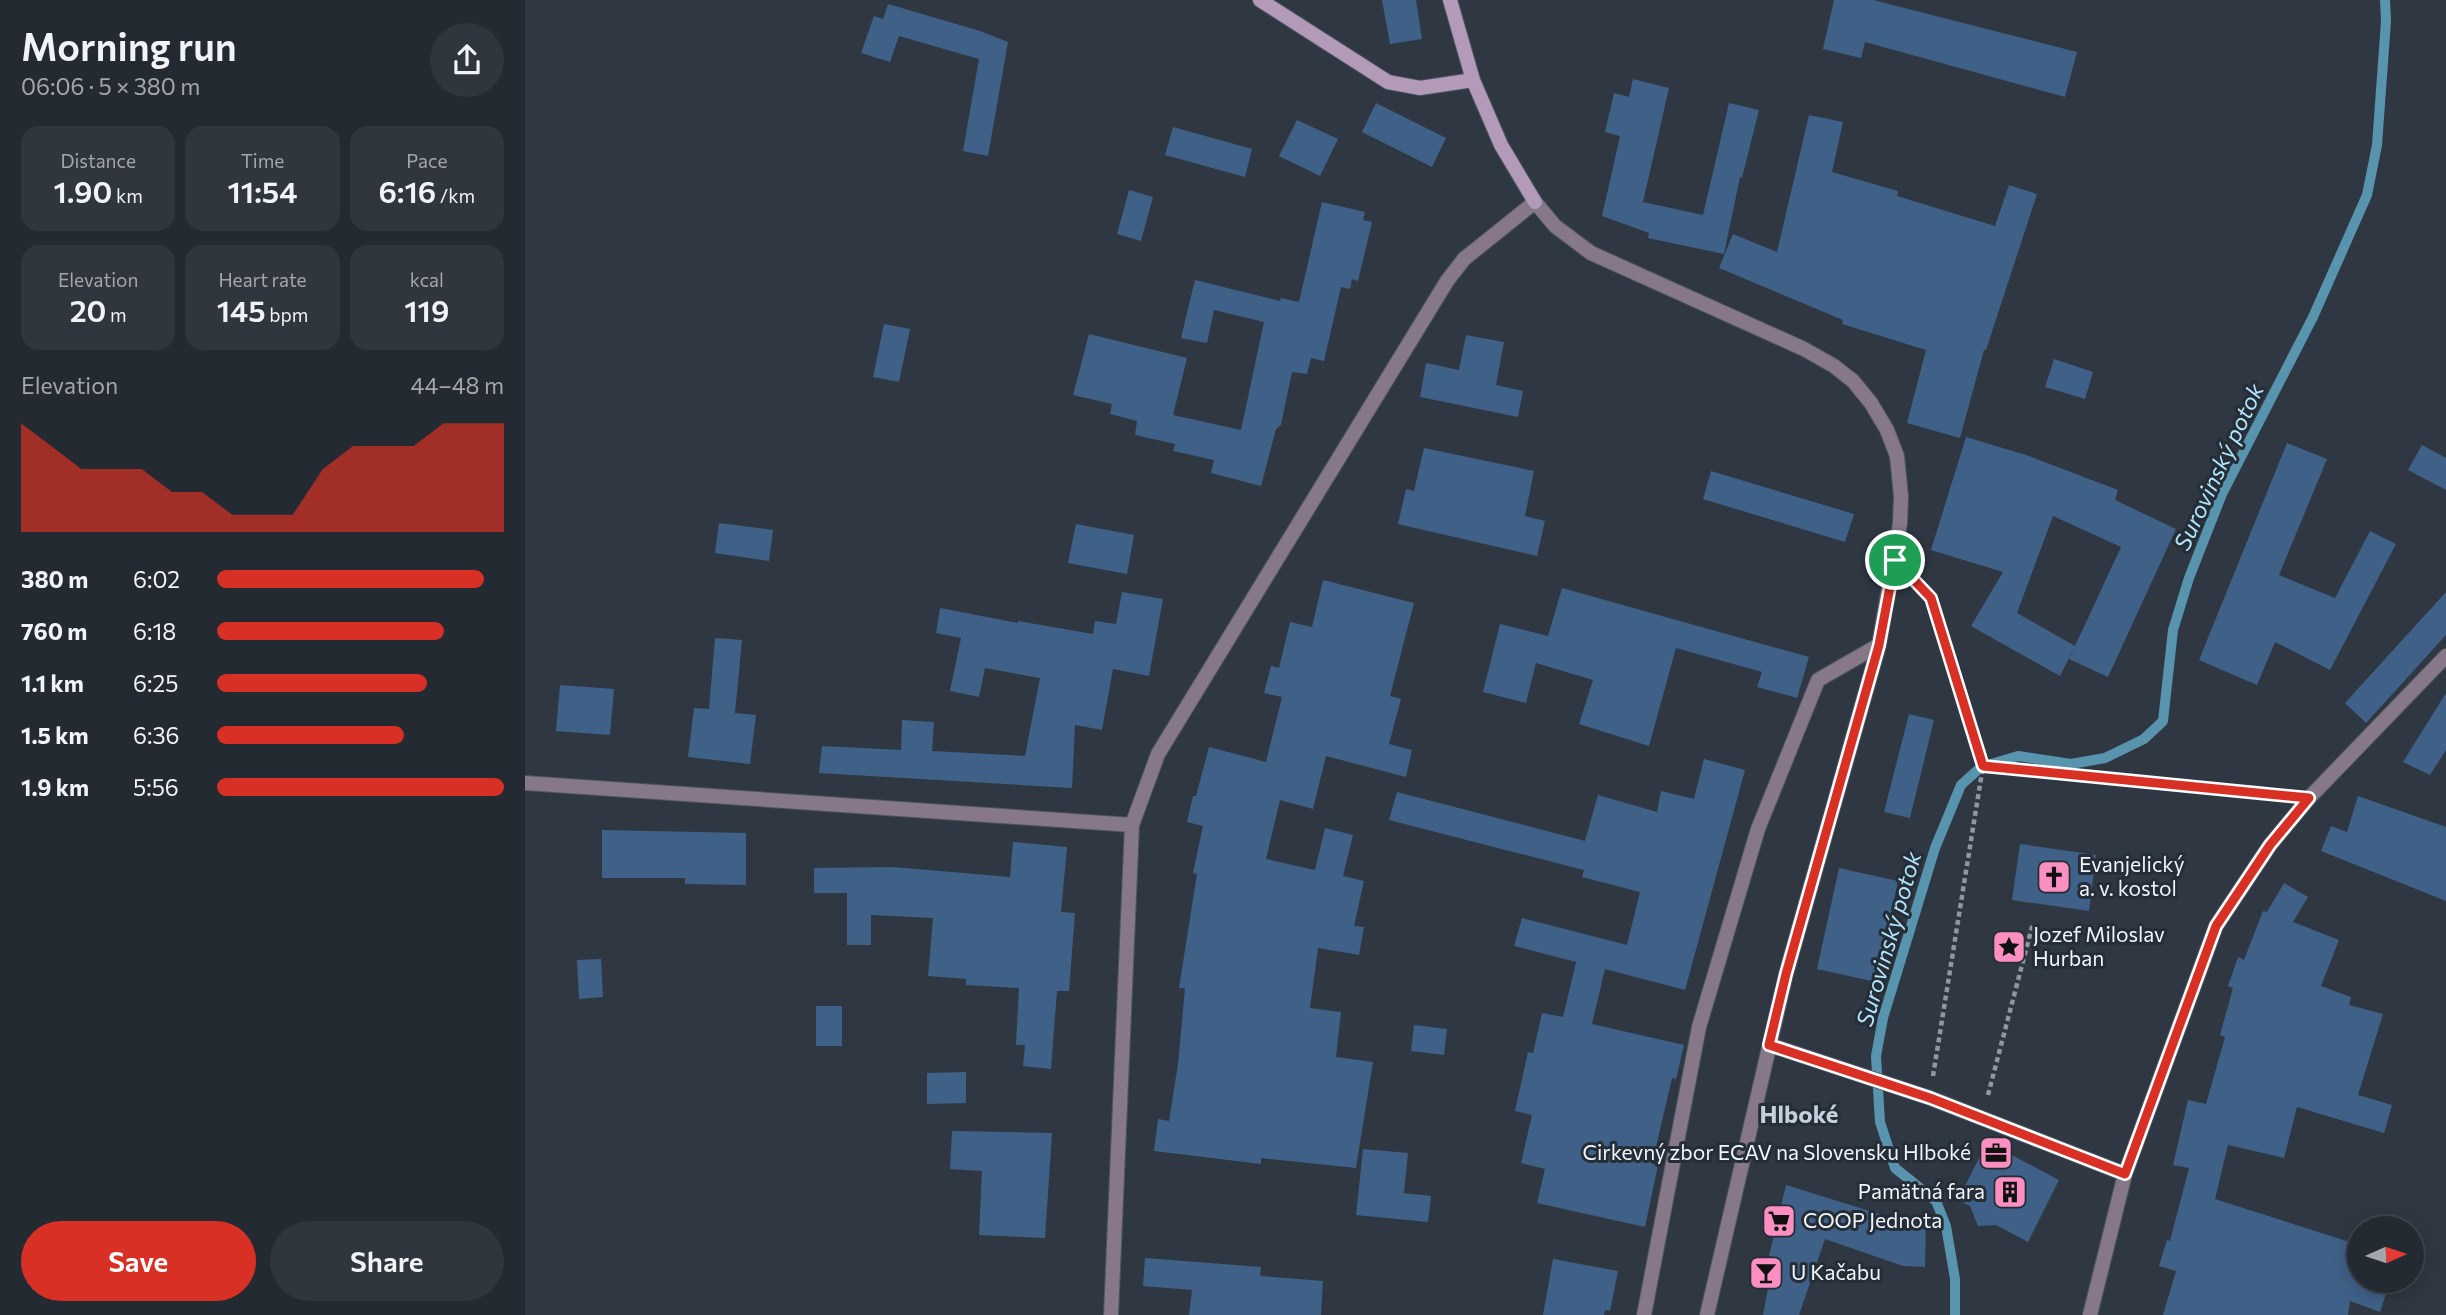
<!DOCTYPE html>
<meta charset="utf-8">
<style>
:root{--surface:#232a32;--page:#2f363e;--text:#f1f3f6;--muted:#a3a7ac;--line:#40464d;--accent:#d93025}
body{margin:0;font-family:Commissioner,sans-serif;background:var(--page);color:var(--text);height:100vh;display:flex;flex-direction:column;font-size:26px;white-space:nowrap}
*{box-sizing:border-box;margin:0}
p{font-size:23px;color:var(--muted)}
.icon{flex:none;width:38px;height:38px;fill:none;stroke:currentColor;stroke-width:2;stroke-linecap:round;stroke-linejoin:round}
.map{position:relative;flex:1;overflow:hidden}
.side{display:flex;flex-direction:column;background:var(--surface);width:525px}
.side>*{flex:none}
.needle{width:46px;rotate:87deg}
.buttons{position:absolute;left:1822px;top:1216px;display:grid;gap:14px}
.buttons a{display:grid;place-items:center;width:77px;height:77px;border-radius:50%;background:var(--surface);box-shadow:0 4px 18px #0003,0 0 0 2px var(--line);font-size:35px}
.pin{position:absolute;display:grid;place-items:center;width:60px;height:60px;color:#fff;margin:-30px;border:4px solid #fff;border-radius:50%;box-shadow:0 2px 7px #0007}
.round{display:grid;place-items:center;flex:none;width:74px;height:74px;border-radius:37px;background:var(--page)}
.headline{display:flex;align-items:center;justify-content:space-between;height:119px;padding:0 21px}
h1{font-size:38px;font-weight:600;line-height:52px}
.stats{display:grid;grid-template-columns:repeat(3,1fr);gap:10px;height:119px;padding:7px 21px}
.stats div{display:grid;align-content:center;border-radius:18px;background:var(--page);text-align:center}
.stats b{font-size:30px;font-weight:600}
.stats small{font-size:19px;font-weight:400}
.stats p{font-size:19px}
.chart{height:196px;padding:14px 21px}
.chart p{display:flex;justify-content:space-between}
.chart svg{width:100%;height:126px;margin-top:7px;fill:var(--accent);opacity:.7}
.primary-button{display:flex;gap:14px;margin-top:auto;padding:14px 21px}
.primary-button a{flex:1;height:80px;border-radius:42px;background:var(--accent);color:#fff;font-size:28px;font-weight:600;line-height:80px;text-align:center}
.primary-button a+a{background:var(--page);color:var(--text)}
ul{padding:0 21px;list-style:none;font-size:23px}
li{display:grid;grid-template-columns:112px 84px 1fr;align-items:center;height:52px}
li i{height:18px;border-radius:9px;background:var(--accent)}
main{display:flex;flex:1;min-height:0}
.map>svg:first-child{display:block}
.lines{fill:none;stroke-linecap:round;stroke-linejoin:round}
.stream{stroke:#5894ae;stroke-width:10}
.building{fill:#3f6187}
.lane-casing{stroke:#4e5660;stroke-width:14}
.street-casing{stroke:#4e5660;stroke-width:16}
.secondary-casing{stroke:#4e5660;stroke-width:16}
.path{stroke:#9097a0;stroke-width:4.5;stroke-dasharray:5 3.5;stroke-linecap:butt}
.lane{stroke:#867789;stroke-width:12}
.street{stroke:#867789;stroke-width:14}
.secondary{stroke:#b29ab8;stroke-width:14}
.route-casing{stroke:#fff;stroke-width:14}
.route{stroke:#d93025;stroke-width:9}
.labels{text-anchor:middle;stroke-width:6;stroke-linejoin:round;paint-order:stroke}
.poi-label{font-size:21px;fill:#f0f5fc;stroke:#252d37;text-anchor:start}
.water-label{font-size:23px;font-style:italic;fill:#b1e5fc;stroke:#252d37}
.quarter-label{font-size:24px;font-weight:bold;fill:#c5d0dd;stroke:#252d37}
</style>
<main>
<section class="side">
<div class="headline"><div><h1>Morning run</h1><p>06:06 · 5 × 380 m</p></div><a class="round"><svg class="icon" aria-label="share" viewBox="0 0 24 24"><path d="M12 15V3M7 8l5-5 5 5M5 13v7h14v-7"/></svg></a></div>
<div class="stats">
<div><p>Distance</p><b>1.90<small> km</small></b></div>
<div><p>Time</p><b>11:54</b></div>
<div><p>Pace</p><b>6:16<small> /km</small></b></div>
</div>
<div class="stats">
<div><p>Elevation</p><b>20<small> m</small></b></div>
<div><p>Heart rate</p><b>145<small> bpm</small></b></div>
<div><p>kcal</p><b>119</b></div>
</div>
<div class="chart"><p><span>Elevation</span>44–48 m</p>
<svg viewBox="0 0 160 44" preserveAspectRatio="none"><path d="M0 44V6L10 14L20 22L30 22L40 22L50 30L60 30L70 38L80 38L90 38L100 22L110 14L120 14L130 14L140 6L150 6L160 6V44z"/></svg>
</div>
<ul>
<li><b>380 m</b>6:02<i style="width:93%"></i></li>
<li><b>760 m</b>6:18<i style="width:79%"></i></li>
<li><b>1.1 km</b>6:25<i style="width:73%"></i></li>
<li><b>1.5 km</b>6:36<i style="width:65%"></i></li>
<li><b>1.9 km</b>5:56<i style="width:100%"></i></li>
</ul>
<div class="primary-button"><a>Save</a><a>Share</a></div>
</section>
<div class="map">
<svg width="1921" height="1315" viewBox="0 0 1921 1315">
<rect width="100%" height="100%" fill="#2f3842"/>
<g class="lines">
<path class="stream" d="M 1430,1315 L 1430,1279 L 1421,1226 L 1411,1201 L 1370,1168 L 1355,1122 L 1351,1056 L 1358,1018 L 1410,848 L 1436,785 L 1456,767 L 1493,756 L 1546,764 L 1580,758 L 1619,739 L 1638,721 L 1648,630 L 1664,578 L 1697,494 L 1788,317 L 1842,195 L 1852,145 L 1861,21 L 1860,0"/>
</g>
<path class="building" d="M 857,0 L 891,0 L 897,39 L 865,44 Z
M 1309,0 L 1348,0 L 1552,52 L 1540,97 L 1340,42 L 1336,58 L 1298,49 Z
M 363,4 L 455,31 L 483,42 L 463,156 L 438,151 L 454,59 L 374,36 L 365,62 L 336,53 L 349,16 L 358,19 Z
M 1108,79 L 1144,88 L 1118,202 L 1178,215 L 1204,103 L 1234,110 L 1217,178 L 1215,177 L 1199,254 L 1123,238 L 1124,233 L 1077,216 L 1095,136 L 1080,132 L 1089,93 L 1104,97 Z
M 851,103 L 921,138 L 907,167 L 837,132 Z
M 1284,115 L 1318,122 L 1307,172 L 1373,191 L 1372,196 L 1470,226 L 1484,185 L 1512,194 L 1461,350 L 1459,350 L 1435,438 L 1382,423 L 1401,350 L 1317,324 L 1318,320 L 1194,268 L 1208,234 L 1252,252 Z
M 772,120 L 813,139 L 795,176 L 754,156 Z
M 648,127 L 727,149 L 720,177 L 640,155 Z
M 604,190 L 628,197 L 616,241 L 592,234 Z
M 797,202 L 840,212 L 838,220 L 847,222 L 833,281 L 827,279 L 825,289 L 816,287 L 799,361 L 786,358 L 782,374 L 767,372 L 756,425 L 751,429 L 736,486 L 686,473 L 689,460 L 648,451 L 650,444 L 610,435 L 612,421 L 585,414 L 587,404 L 548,395 L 564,334 L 662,358 L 648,415 L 716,430 L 739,322 L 689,310 L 682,343 L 656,338 L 670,280 L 755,301 L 756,298 L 774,302 Z
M 359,324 L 385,329 L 374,382 L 348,377 Z
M 941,335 L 979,342 L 971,385 L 998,391 L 993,417 L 895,397 L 901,363 L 934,370 Z
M 1529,359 L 1568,372 L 1560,399 L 1520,387 Z
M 1441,437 L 1501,455 L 1593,490 L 1590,500 L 1651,529 L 1583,677 L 1544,659 L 1596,547 L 1528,516 L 1492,613 L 1550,646 L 1535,676 L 1446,626 L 1478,572 L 1406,550 Z
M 1762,443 L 1802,459 L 1754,575 L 1810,598 L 1845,531 L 1871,544 L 1805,670 L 1750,642 L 1732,685 L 1674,660 Z
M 1897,445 L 1921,458 L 1921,490 L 1883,470 Z
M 899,448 L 1009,471 L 1000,516 L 1020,521 L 1012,556 L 873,524 L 881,489 L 889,491 Z
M 1186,471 L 1329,514 L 1320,542 L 1178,499 Z
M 194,523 L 248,530 L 244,561 L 190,553 Z
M 551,524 L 609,535 L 602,574 L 543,563 Z
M 798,580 L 889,603 L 865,696 L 876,699 L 864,744 L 887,750 L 881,777 L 801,756 L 788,809 L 755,800 L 741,859 L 790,870 L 800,828 L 828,835 L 818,876 L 839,881 L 829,926 L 839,927 L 834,955 L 793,948 L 785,1008 L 816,1012 L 811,1057 L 848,1062 L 831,1168 L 736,1158 L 736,1164 L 629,1151 L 633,1119 L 644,1121 L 653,1064 L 660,988 L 654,988 L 672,874 L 668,873 L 678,826 L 662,822 L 668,796 L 671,796 L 684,747 L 741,762 L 757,697 L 739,693 L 746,666 L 754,668 L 765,622 L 787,627 Z
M 1037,588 L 1284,657 L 1272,698 L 1232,687 L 1237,672 L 1151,648 L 1124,746 L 1054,724 L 1068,680 L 1011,663 L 1001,703 L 958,692 L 975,624 L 1023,636 Z
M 597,592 L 638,599 L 624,676 L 588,669 L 577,730 L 550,725 L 547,788 L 294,773 L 297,746 L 376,750 L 377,720 L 409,722 L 407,751 L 500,756 L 515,678 L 460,668 L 454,697 L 425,691 L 436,638 L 411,633 L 415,608 L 493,623 L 493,621 L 568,634 L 570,621 L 591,624 Z
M 1921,592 L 1921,635 L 1841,723 L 1820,703 Z
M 190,638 L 217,640 L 210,713 L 231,715 L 225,764 L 163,757 L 169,708 L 184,709 Z
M 35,685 L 89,689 L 85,735 L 31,731 Z
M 1921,693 L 1921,750 L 1905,775 L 1878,762 Z
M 1384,714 L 1409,720 L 1385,818 L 1359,812 Z
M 1179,759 L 1220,770 L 1160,990 L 1080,969 L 1067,1024 L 1159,1045 L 1151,1079 L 1147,1078 L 1127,1164 L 1133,1165 L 1120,1227 L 1012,1203 L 1020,1169 L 996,1163 L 1007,1115 L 990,1111 L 1003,1052 L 1008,1053 L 1017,1013 L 1038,1017 L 1051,962 L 989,946 L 997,918 L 1102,945 L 1115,892 L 1057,877 L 1059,870 L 864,820 L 872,792 L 1060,841 L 1073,795 L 1132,812 L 1136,791 L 1169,799 Z
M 1833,796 L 1921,827 L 1921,901 L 1796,851 L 1806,826 L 1822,832 Z
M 77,830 L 221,833 L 221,885 L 160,884 L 160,878 L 77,878 Z
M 488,842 L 542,847 L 536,912 L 550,913 L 544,991 L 532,991 L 526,1069 L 498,1066 L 500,1045 L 491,1045 L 494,988 L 441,985 L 441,979 L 403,976 L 408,918 L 346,915 L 346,945 L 322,945 L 322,893 L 289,893 L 289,868 L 368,867 L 485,877 Z
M 1495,844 L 1571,855 L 1564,911 L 1487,900 Z
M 1314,868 L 1373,881 L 1351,982 L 1292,969 Z
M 1759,883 L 1783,897 L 1768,922 L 1814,940 L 1796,986 L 1826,997 L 1824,1005 L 1858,1014 L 1833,1095 L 1867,1105 L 1859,1133 L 1772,1107 L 1759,1158 L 1703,1145 L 1690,1199 L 1834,1245 L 1834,1281 L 1865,1281 L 1855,1312 L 1825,1301 L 1823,1315 L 1638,1315 L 1651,1271 L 1634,1266 L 1642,1240 L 1645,1241 L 1664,1168 L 1648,1165 L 1663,1100 L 1681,1104 L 1700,1037 L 1695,1035 L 1708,988 L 1703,986 L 1713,957 L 1719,960 L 1738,911 L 1742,912 Z
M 76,959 L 78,997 L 54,999 L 52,960 Z
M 291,1006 L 317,1006 L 317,1046 L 291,1046 Z
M 889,1025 L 922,1029 L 919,1055 L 886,1051 Z
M 441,1072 L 441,1103 L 402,1104 L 402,1073 Z
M 427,1131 L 527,1133 L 520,1238 L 454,1235 L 457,1171 L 425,1169 Z
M 1462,1142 L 1534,1180 L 1503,1242 L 1471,1225 L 1453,1226 L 1445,1206 L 1433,1200 Z
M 838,1149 L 883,1153 L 879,1193 L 906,1196 L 903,1222 L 831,1215 Z
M 1261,1185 L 1364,1217 L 1401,1219 L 1400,1267 L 1378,1266 L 1300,1239 L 1274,1315 L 1238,1315 L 1249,1257 L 1244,1256 Z
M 620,1258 L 736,1267 L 735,1276 L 798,1281 L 796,1315 L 664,1315 L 667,1290 L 618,1286 Z
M 1028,1259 L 1093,1271 L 1085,1311 L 1080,1310 L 1079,1315 L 1018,1315 Z"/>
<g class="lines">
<defs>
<path id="lane" d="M 1370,560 L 1406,598"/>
<path id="street" d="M 0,783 L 607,825
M 1245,1045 L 1405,1098 L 1600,1174
M 586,1315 L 607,825 L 633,754 L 922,281 L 939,259 L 1010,202 L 1030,226 L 1066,253 L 1279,349 L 1309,366 L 1328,381 L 1346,403 L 1362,430 L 1372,456 L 1376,496 L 1375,523 L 1354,645 L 1261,974 L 1182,1315
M 1119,1315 L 1174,1027 L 1233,829 L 1293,680 L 1354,645
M 1565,1315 L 1600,1174 L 1691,926 L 1745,845 L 1784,798 L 1921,656"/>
<path id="secondary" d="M 735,0 L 863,82 L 895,88 L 948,80
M 925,0 L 948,80 L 976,145 L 1010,202"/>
</defs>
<use href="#lane" class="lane-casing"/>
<use href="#street" class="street-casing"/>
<use href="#secondary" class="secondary-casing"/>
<path class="path" d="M 1458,766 L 1756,795
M 1408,1076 L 1458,766 L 1412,619
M 1463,1095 L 1508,923"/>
<use href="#lane" class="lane"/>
<use href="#street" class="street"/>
<use href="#secondary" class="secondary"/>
</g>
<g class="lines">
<defs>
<path id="route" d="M 1370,560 L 1406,598 L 1458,766 L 1784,798 L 1745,845 L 1691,926 L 1600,1174 L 1405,1098 L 1244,1045 L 1261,974 L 1354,645 Z"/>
</defs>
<use href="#route" class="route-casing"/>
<use href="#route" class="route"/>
</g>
<defs>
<symbol id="church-square" viewBox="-11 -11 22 22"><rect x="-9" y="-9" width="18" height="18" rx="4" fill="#fc8fc1" stroke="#252d37"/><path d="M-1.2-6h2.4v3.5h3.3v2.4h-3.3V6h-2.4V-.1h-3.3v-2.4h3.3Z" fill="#111"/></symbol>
<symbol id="sight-square" viewBox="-11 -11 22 22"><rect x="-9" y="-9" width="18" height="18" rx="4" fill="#fc8fc1" stroke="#252d37"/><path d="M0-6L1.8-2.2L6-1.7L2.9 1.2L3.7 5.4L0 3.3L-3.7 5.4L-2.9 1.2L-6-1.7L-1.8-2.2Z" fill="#111"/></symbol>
<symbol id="office-square" viewBox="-11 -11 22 22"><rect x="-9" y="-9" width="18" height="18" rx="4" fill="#fc8fc1" stroke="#252d37"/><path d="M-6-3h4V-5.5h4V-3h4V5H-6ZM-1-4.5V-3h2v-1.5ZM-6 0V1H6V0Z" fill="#111"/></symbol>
<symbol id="building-square" viewBox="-11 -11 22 22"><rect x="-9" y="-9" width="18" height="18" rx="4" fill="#fc8fc1" stroke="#252d37"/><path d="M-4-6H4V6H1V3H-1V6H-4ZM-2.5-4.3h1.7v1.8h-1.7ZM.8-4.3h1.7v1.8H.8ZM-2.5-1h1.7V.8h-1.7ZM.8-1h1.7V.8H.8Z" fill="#111"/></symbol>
<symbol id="supermarket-square" viewBox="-11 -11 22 22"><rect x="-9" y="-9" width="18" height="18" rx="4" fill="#fc8fc1" stroke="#252d37"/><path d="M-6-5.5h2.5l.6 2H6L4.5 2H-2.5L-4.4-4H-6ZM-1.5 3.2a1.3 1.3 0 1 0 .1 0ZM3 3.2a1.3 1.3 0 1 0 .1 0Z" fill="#111"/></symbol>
<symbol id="bar-square" viewBox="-11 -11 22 22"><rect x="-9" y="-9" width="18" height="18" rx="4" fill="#fc8fc1" stroke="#252d37"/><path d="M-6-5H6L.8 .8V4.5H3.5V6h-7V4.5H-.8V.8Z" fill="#111"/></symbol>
</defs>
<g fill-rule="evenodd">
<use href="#church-square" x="1510" y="858" width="38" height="38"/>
<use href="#sight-square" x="1465" y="928" width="38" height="38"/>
<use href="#office-square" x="1452" y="1134" width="38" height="38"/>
<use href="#building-square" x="1466" y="1173" width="38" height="38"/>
<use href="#supermarket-square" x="1235" y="1202" width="38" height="38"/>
<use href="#bar-square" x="1222" y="1254" width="38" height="38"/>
</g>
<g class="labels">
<g class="poi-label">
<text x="1554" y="872">Evanjelický<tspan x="1554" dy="24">a. v. kostol</tspan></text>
<text x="1508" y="942">Jozef Miloslav<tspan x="1508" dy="24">Hurban</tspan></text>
<text x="1446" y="1160" text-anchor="end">Cirkevný zbor ECAV na Slovensku Hlboké</text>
<text x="1460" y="1199" text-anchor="end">Pamätná fara</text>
<text x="1278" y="1228">COOP Jednota</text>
<text x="1266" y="1280">U Kačabu</text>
</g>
<g class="water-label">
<text transform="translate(1694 467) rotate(-65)" y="8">Surovinský potok</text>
<text transform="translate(1364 939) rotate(-74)" y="8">Surovinský potok</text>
</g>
<g class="quarter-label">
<text x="1274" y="1123">Hlboké</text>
</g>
</g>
</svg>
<div class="buttons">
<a><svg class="needle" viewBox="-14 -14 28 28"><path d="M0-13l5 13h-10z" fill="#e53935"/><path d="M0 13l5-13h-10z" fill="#a3a7ac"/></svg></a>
</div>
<div class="pin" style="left:1370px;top:560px;background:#1e9e55"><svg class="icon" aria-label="arrive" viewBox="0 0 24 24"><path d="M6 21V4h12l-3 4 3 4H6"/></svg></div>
</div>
</main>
